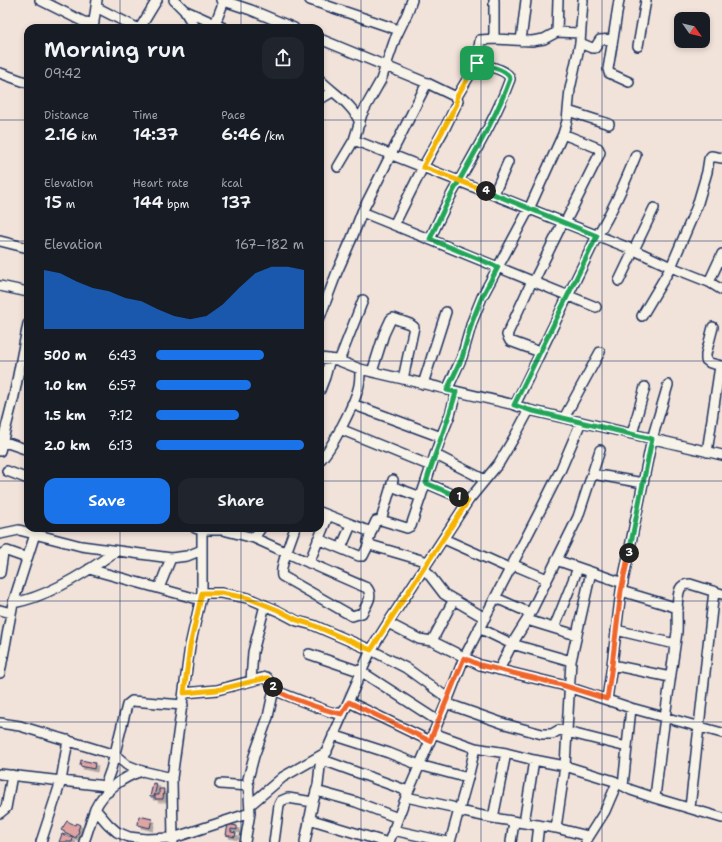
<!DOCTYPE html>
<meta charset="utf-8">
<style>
:root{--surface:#171b24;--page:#20242c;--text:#f1f3f6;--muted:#9ea1a6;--accent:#1a73e8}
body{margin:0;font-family:"Shantell Sans",sans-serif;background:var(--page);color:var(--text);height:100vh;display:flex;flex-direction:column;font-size:15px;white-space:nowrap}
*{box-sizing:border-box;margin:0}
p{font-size:13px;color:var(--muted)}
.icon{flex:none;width:22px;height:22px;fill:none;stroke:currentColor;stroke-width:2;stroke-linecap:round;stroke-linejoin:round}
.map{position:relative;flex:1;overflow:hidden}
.side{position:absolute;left:24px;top:24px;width:300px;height:508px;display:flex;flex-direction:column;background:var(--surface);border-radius:12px;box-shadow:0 2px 6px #0003}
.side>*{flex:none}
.needle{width:26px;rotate:124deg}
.buttons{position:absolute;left:674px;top:12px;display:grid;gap:8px}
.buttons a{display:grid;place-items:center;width:36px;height:36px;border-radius:8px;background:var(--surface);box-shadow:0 2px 6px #0003;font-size:20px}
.pin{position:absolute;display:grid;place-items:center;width:34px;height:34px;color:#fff;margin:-17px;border-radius:8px;box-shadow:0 2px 6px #0006}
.km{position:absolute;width:20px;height:20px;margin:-10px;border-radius:50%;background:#222;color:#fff;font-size:11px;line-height:20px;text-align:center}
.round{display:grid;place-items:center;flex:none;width:42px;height:42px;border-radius:12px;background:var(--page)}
.summary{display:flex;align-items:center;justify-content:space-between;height:68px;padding:0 20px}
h1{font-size:22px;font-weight:600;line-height:30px}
.figures{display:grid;grid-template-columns:repeat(3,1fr);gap:6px;height:68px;padding:4px 20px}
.figures div{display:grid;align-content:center}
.figures b{font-size:17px;font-weight:600}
.figures small{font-size:11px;font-weight:400}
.figures p{font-size:11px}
.chart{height:112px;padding:8px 20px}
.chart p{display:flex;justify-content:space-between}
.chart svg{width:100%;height:72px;margin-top:4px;fill:var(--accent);opacity:.7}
.primary-button{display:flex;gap:8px;margin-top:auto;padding:8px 20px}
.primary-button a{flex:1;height:46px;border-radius:12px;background:var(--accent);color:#fff;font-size:16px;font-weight:600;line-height:46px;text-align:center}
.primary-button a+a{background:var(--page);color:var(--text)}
ul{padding:0 20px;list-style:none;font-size:13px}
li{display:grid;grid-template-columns:64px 48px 1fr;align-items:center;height:30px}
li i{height:10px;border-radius:5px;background:var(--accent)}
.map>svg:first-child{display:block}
.building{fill:#dfa4a2;stroke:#1b2f5e;filter:url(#shadow)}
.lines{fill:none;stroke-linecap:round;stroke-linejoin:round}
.street-casing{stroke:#1b2f5e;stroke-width:12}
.street{stroke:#f7f3e8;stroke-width:9}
.split-1-casing{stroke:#fff;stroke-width:8}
.split-2-casing{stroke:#fff;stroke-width:8}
.split-3-casing{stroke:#fff;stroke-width:8}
.split-4-casing{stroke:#fff;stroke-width:8}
.split-5-casing{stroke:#fff;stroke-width:8}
.split-1{stroke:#22a559;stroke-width:5}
.split-2{stroke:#f5b400;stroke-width:5}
.split-3{stroke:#f0652b;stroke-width:5}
.split-4{stroke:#22a559;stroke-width:5}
.split-5{stroke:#f5b400;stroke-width:5}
.grid{fill:none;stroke:#1b2f5e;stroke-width:1;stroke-opacity:0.55}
</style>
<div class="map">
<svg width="722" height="842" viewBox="0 0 722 842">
<defs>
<filter id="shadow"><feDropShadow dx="3" dy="3" stdDeviation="0" flood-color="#0004"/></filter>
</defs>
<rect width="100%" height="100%" fill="#f2e3da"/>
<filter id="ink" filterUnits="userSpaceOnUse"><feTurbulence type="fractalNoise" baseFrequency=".025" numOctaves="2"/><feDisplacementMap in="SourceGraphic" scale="8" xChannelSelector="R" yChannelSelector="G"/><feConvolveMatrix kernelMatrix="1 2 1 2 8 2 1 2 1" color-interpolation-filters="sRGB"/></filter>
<g filter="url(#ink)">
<path class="building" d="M 81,760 L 95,763 L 94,769 L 80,766 Z
M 153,783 L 157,784 L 154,797 L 150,797 Z
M 159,789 L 164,789 L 163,799 L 155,799 L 155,795 L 159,795 Z
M 139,816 L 152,819 L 150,828 L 138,825 Z
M 67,821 L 75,825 L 76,823 L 80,825 L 78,830 L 79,831 L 76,838 L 61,830 Z
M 228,824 L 237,826 L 237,830 L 231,829 L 231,832 L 236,833 L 235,837 L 226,835 Z
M 62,834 L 73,838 L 72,842 L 59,842 Z"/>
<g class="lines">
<defs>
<path id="street" d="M 40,0 L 84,22 L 94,23
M 174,0 L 184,10 L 224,28
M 221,0 L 251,10 L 294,28
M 310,0 L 399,30
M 494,0 L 494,39
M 96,7 L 137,28
M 184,10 L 195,28
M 215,24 L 224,1
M 93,28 L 97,0
M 140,28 L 157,0
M 557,32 L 558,0
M 320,39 L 427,83 L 454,96 L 458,101 L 445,128 L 423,167 L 394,225
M 613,39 L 619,0
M 521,41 L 526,0
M 580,43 L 592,48 L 595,48 L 600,40 L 613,39 L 608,69 L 609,73 L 629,82
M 638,46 L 646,0
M 0,73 L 28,83
M 320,80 C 334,94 353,104 360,123
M 456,98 L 477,63
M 320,99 L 332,92
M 568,111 L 609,124
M 563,134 L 598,148 L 600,152 L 599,155 L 565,223
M 354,140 L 634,250 L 671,267 L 709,282 L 722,290
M 338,167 L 354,140 L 362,114 L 368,103 L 381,80 L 395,39 L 407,14 L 412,0
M 494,194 L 508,162
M 362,212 L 596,307
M 430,239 C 439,219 448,200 459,181 C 478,147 497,115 510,79 C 508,69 486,66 477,63 L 480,40 L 494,39 L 532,41 L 544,39 L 557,32 L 580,33
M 0,241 L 28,248
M 532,281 L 507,335 L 510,341 L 540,352
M 534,281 L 563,222
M 619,281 L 654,208
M 709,282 L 722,254
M 0,286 L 28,292
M 642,316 L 671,267 L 697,206 L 707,172 L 709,159 L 711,156 L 722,158
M 320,317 L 337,272 L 352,238 L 362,212 L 427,83
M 713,327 L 706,354 L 706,360 L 710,363 L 722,366
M 320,358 L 337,360 L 360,369 L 515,405 L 529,410 L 564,418 L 722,455
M 339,361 L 363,300
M 372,372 L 384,334 L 391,319 L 393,318 L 410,324 L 414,327 L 403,379
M 423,384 L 446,312
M 320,390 L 325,377 L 330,359
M 447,390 L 462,357 L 472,322 L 482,297 L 529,209 L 563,134 L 567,121 L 570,89 L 580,43 L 583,0
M 352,404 L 441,437
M 515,405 L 597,236 C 613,210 625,183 636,155
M 564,418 L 600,352
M 340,429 L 431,466
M 632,434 L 645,387
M 2,441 L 28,450
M 0,451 L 14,396 L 28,324
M 707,452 L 720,366
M 436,455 L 485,480
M 320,460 C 332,449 356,401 359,385 C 360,380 360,374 360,369
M 7,471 L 28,479
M 593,474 L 643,483
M 426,483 L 468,501
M 391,486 L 421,497
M 320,512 L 371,532 L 368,542 L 370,545 L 428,562
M 381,520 L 393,480
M 195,528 L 201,530 L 223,530 L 254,538 L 261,528
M 371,532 L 376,521 L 381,520 L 407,528 L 411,526 L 441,437 L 450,415 L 456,393
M 0,534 L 19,530 L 81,546 L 171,558 L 187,556 L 202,550
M 254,538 C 292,555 329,572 367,588 C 374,597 366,605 362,613 L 352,616 L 282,576 C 279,569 292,537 295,528
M 318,539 L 359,556 L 363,556 L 369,544
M 444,539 L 511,569
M 341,548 L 351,525
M 556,560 L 623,583
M 309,563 L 328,516
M 514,565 L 547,579
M 424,568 L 444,594 L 485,618
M 89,569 L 201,600
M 0,573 L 3,553 L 7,551 L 27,558
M 159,588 L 171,558
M 621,591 L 678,608
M 202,593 L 221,593 L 248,598 L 278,611 L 297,621 L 313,625 L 371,650 L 406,668 L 442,694 L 451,705 L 505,724 L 542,734 L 552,734 L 559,730 L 627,747
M 496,598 L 530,613
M 13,603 C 48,597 87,572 116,551
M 0,610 L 11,613
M 527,620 L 576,635
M 388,623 L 419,639 L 432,641 L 480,665 L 562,685 L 631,708 L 722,733
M 479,628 L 512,644 L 571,661
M 554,628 L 578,568
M 616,630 L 675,644
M 432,641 L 453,601
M 309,654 L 362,672 L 438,721
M 612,665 L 670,677
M 499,670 L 512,644 L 527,620 L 578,517 L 600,450
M 0,673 L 13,603 L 35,534
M 251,681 L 253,652 L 265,605
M 184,693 L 217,690 L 266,677 L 276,691 L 330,712 L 342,714
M 607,699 L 612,665 L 621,591 L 652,439 L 668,385
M 349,702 L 430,741
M 0,723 L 20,726 L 115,755 L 127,765 L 142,771 L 172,778
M 433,733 L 475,748 L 506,753 L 534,760 L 565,766 L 614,781 L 631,790 L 655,798 L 722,818
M 333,735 L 389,753 L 419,765 L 468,778
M 323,760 L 408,791
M 0,774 L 106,786
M 220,784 L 249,786
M 623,786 L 631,708
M 316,791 L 356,802 L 398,818
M 108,792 L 106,786 L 107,780 L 111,769 L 127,705 L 132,701 L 183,705
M 406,797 L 452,807 L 459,811 L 493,818 L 556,828 L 588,836
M 655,798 C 661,743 669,687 677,632 C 678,618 675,602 680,589 C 682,585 686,584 690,584 L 722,594
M 250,805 L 283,777 L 327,752
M 690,808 L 714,591
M 95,809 L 108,824 L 117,832 L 129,837 L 146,839 L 173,838 L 250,813
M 0,813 L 6,808 L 12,775
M 493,818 L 506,753
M 309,819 L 385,842
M 524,823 L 534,760
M 556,828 L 565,766 L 571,661 L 591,572
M 393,830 L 447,842
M 586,841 L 605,811 L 617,783
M 41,842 L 61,781 L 68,740
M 84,842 C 88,831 91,820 95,809 C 104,790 123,777 142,771
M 173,842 L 172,778 L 190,646 L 202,593 L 202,528
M 245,842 L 250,813 L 248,779 L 254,756 L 268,717 L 274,689
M 274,842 L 279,805 L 281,801 L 288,798 L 313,802
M 305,842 L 313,802 L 318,785 L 320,766 L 371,650 L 388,623 L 468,501 L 499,463 L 515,436 L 529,410
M 389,842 L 406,797 L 448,699 L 464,658 L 542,507 L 561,469 L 581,422
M 450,842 L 468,778 L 475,748
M 511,842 L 514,822
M 537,842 L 539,825"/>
</defs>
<use href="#street" class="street-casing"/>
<use href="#street" class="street"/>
</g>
</g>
<g class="lines" filter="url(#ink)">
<defs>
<path id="split-1" d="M 459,497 L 426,483 C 435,452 448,423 456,392 L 447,390 L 462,358 L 472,322 L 482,297 L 498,267 L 430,239 C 439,219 448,200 459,181 C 478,147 497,115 510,79 C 508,69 486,66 477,63"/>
<path id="split-2" d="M 273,687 L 268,678 L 266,678 L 217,690 L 184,693 L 190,646 L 202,593 L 221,593 L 248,598 L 278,610 L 297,620 L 313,625 L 371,650 L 388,623 L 468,501 L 459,497"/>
<path id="split-3" d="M 273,687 C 277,695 331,712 342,714 L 349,702 L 430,741 L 464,658 L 480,665 L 562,685 L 607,699 L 612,665 L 621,591 L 629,553"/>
<path id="split-4" d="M 486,191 L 597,236 L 514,405 L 529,410 L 652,439 L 629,553"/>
<path id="split-5" d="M 477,63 L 456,98 L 457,104 L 423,167 L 486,191"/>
</defs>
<use href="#split-1" class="split-1-casing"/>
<use href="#split-2" class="split-2-casing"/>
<use href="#split-3" class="split-3-casing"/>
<use href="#split-4" class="split-4-casing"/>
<use href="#split-5" class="split-5-casing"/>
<use href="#split-1" class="split-1"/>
<use href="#split-2" class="split-2"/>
<use href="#split-3" class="split-3"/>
<use href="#split-4" class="split-4"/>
<use href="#split-5" class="split-5"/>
</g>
<path class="grid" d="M 120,0 L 120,28M 241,0 L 241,28M 361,0 L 361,842M 481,0 L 481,842M 602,0 L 602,842M 0,120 L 28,120M 320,120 L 722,120M 0,241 L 28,241M 320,241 L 722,241M 0,361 L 28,361M 320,361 L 722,361M 0,481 L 28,481M 320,481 L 722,481M 120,528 L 120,842M 241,528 L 241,842M 0,601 L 722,601M 0,722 L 722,722"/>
</svg>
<div class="buttons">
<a><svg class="needle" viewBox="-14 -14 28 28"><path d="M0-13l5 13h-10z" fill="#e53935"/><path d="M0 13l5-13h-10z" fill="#9ea1a6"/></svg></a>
</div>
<div class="pin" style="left:477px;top:63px;background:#1e9e55"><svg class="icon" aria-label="arrive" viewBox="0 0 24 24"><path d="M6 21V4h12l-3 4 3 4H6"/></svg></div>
<b class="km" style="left:459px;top:497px">1</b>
<b class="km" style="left:273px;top:687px">2</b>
<b class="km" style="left:629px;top:553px">3</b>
<b class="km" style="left:486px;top:191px">4</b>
<section class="side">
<div class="summary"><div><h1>Morning run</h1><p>09:42</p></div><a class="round"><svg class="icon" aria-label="share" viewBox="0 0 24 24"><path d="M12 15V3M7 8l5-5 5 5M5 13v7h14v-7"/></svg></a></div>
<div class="figures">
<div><p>Distance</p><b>2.16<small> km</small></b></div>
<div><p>Time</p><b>14:37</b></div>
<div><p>Pace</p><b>6:46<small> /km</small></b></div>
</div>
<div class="figures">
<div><p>Elevation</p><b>15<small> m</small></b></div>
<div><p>Heart rate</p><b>144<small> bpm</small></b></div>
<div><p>kcal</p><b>137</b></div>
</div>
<div class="chart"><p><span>Elevation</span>167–182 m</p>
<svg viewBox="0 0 160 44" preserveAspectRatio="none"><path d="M0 44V8L10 10L20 15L30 19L40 21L50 25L60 27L70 32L80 36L90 38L100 36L110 29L120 19L130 10L140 6L150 6L160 8V44z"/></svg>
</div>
<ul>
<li><b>500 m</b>6:43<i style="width:73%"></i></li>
<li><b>1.0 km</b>6:57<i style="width:64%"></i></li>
<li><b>1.5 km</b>7:12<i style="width:56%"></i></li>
<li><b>2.0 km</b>6:13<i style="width:100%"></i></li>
</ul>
<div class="primary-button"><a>Save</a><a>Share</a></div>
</section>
</div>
